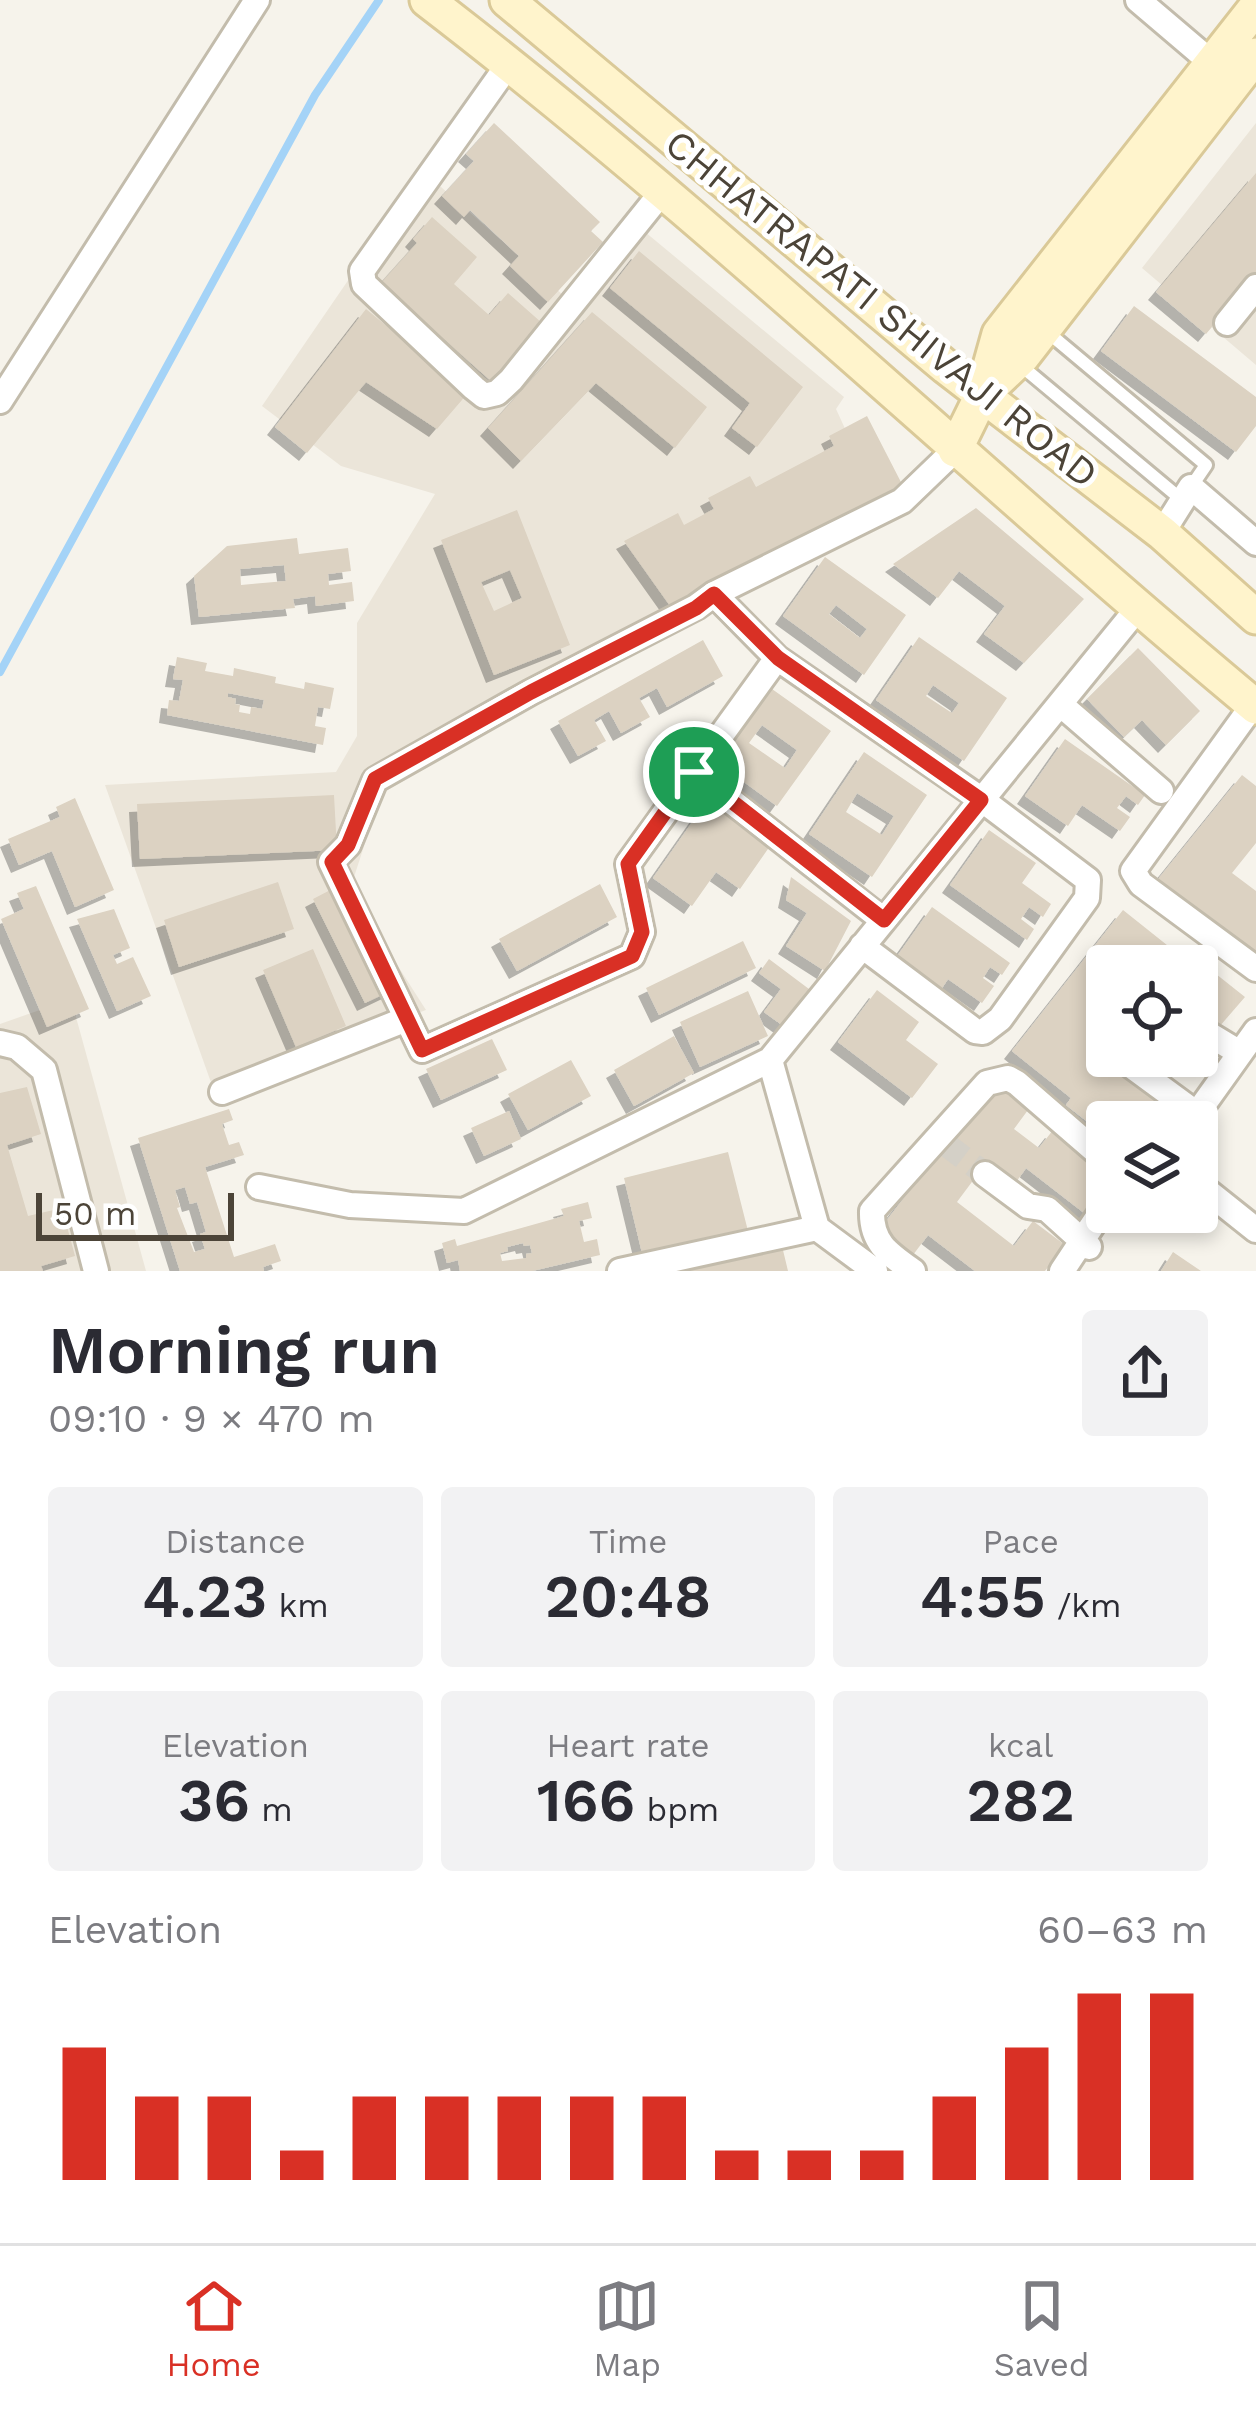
<!DOCTYPE html>
<meta charset="utf-8">
<style>
:root{--surface:#fff;--page:#f2f2f3;--text:#2b2b33;--muted:#7c7c81;--line:#e1e1e2;--accent:#d93025}
body{margin:0;font-family:"Work Sans",sans-serif;background:var(--page);color:var(--text);height:100vh;display:flex;flex-direction:column;font-size:45px;white-space:nowrap}
*{box-sizing:border-box;margin:0}
p{font-size:39px;color:var(--muted)}
.icon{flex:none;width:66px;height:66px;fill:none;stroke:currentColor;stroke-width:2;stroke-linecap:round;stroke-linejoin:round}
.map{position:relative;height:1271px;overflow:hidden}
.details{display:flex;flex-direction:column;background:var(--surface);flex:1}
.details>*{flex:none}
.buttons{position:absolute;left:1086px;top:945px;display:grid;gap:24px}
.buttons a{display:grid;place-items:center;width:132px;height:132px;border-radius:12px;background:var(--surface);box-shadow:0 6px 18px #0003;font-size:60px}
.scale{position:absolute;left:36px;bottom:30px;width:198px;box-sizing:border-box;padding-left:12px;border:6px solid #4c4438;border-top:0;font-size:33px;line-height:42px;white-space:nowrap;color:#4c4438;-webkit-text-stroke:9px #fff;paint-order:stroke}
.pin{position:absolute;display:grid;place-items:center;width:102px;height:102px;color:#fff;margin:-51px;border:6px solid #fff;border-radius:50%;box-shadow:0 3px 12px #0007}
.round{display:grid;place-items:center;flex:none;width:126px;height:126px;border-radius:12px;background:var(--page)}
.head{display:flex;align-items:center;justify-content:space-between;height:204px;padding:0 48px}
h1{font-size:66px;font-weight:600;line-height:90px}
.stats{display:grid;grid-template-columns:repeat(3,1fr);gap:18px;height:204px;padding:12px 48px}
.stats div{display:grid;align-content:center;border-radius:12px;background:var(--page);text-align:center}
.stats b{font-size:60px;font-weight:600}
.stats small{font-size:33px;font-weight:400}
.stats p{font-size:33px}
.chart{height:336px;padding:24px 48px}
.chart p{display:flex;justify-content:space-between}
.chart svg{width:100%;height:216px;margin-top:12px;stroke:var(--accent);stroke-width:6}
.dock{display:flex;justify-content:space-around;align-items:center;height:168px;border-top:3px solid var(--line);background:var(--surface);font-size:33px;color:var(--muted)}
.dock a{display:grid;justify-items:center;gap:6px}
.dock .current{color:var(--accent)}
.map>svg:first-child{display:block}
.residential{fill:#ebe5d9}
.lines{fill:none;stroke-linecap:round;stroke-linejoin:round}
.stream{stroke:#a4d3f7;stroke-width:8}
.building{fill:#dcd2c2;fill-rule:evenodd;filter:url(#shadow)}
.street-tunnel{stroke:#d4d0c7;stroke-width:24;stroke-dasharray:24 12;stroke-linecap:butt}
.lane-casing{stroke:#c3bcac;stroke-width:18}
.street-casing{stroke:#c3bcac;stroke-width:30}
.secondary-casing{stroke:#dac998;stroke-width:39}
.lane{stroke:#fff;stroke-width:12}
.street{stroke:#fff;stroke-width:24}
.secondary{stroke:#fff4cc;stroke-width:33}
.route-casing{stroke:#fff;stroke-width:24}
.route{stroke:#d93025;stroke-width:15}
.labels{text-anchor:middle;stroke-width:10;stroke-linejoin:round;paint-order:stroke}
.street-label{font-size:39px;fill:#4c4438;stroke:#fff}
</style>
<div class="map">
<svg width="1256" height="1271" viewBox="0 0 1256 1271">
<defs>
<filter id="shadow"><feDropShadow dx="-8" dy="8" stdDeviation="0" flood-color="#0004"/></filter>
</defs>
<rect width="100%" height="100%" fill="#f6f3eb"/>
<path class="residential" d="M 1256,123 L 1256,365 L 1142,268 Z
M 423,171 L 563,295 L 627,217 L 844,397 L 836,409 L 887,520 L 580,678 L 381,794 L 354,877 L 394,960 L 426,1010 L 213,1088 L 105,785 L 336,772 L 357,736 L 357,623 L 435,494 L 341,466 L 262,406 Z
M 71,999 L 146,1271 L 0,1271 L 0,1024 Z"/>
<g class="lines">
<path class="stream" d="M 0,672 L 315,95 L 379,0"/>
</g>
<path class="building" d="M 494,123 L 600,222 L 591,231 L 603,242 L 548,302 L 510,266 L 519,256 L 470,210 L 464,217 L 442,196 L 474,161 L 466,154 Z
M 1256,173 L 1256,275 L 1206,334 L 1156,292 Z
M 432,217 L 477,257 L 454,284 L 489,315 L 508,293 L 542,323 L 491,381 L 381,283 L 417,243 L 413,239 Z
M 639,251 L 803,387 L 757,447 L 732,428 L 750,403 L 610,288 Z
M 1134,306 L 1256,397 L 1256,426 L 1236,452 L 1101,351 Z
M 366,309 L 468,393 L 437,429 L 366,382 L 307,453 L 275,427 Z
M 592,312 L 707,407 L 675,448 L 596,383 L 521,461 L 488,428 Z
M 867,416 L 904,488 L 673,610 L 624,541 L 678,513 L 684,525 L 714,509 L 708,498 L 750,476 L 756,487 L 834,446 L 829,436 Z
M 976,508 L 1084,599 L 1024,663 L 984,634 L 1005,606 L 959,571 L 938,598 L 893,564 Z
M 517,510 L 570,645 L 494,675 L 441,540 ZM 510,570 L 522,598 L 494,611 L 481,582 Z
M 297,538 L 299,554 L 348,548 L 351,571 L 328,574 L 329,585 L 352,582 L 354,601 L 316,606 L 315,596 L 293,599 L 295,608 L 199,617 L 194,576 L 227,546 ZM 284,565 L 286,581 L 241,585 L 240,569 Z
M 825,557 L 906,615 L 864,675 L 783,616 ZM 836,605 L 867,629 L 860,638 L 829,614 Z
M 919,637 L 1007,698 L 964,761 L 876,700 ZM 933,685 L 959,703 L 952,713 L 926,696 Z
M 703,640 L 723,676 L 667,707 L 657,688 L 639,698 L 650,717 L 621,733 L 609,711 L 594,720 L 606,741 L 578,756 L 558,721 Z
M 1138,648 L 1200,711 L 1166,745 L 1142,720 L 1124,737 L 1087,699 Z
M 177,657 L 207,663 L 205,671 L 233,676 L 234,668 L 276,677 L 275,683 L 304,689 L 305,682 L 334,688 L 330,709 L 318,707 L 315,726 L 326,728 L 323,745 L 167,715 L 169,700 L 179,701 L 183,680 L 173,679 ZM 228,693 L 264,700 L 262,709 L 251,707 L 250,714 L 239,712 L 240,705 L 235,704 L 236,699 L 228,697 Z
M 772,689 L 831,731 L 777,806 L 719,764 ZM 762,725 L 797,750 L 785,768 L 749,743 Z
M 1065,739 L 1145,795 L 1138,805 L 1126,796 L 1117,808 L 1130,817 L 1120,831 L 1082,805 L 1068,826 L 1025,796 Z
M 864,752 L 927,795 L 872,877 L 809,834 ZM 857,793 L 894,816 L 882,835 L 846,812 Z
M 1242,775 L 1256,786 L 1256,843 L 1232,873 L 1256,891 L 1256,957 L 1155,883 Z
M 334,795 L 337,850 L 140,859 L 137,804 Z
M 75,798 L 114,890 L 75,907 L 52,851 L 19,865 L 8,839 L 60,817 L 56,807 Z
M 707,801 L 770,846 L 740,889 L 716,872 L 692,906 L 653,878 Z
M 989,830 L 1036,863 L 1022,883 L 1051,904 L 1043,917 L 1029,907 L 1021,919 L 1034,929 L 1027,940 L 950,885 Z
M 791,877 L 851,921 L 825,971 L 786,946 L 807,913 L 786,900 Z
M 278,882 L 294,929 L 179,967 L 164,920 Z
M 600,884 L 617,917 L 517,971 L 499,939 Z
M 36,886 L 89,1009 L 47,1027 L 1,919 L 24,909 L 17,893 Z
M 338,886 L 390,991 L 365,1003 L 313,899 Z
M 932,907 L 1010,963 L 1002,975 L 990,967 L 983,978 L 994,986 L 982,1003 L 948,979 L 938,994 L 893,962 Z
M 114,909 L 130,948 L 113,955 L 117,964 L 133,957 L 151,996 L 117,1011 L 77,919 Z
M 1123,910 L 1182,957 L 1187,951 L 1245,997 L 1213,1034 L 1197,1022 L 1197,966 L 1107,966 L 1107,1022 L 1091,1041 L 1165,1099 L 1147,1122 L 1107,1122 L 1107,1137 L 1066,1105 L 1071,1098 L 1012,1051 Z
M 743,941 L 756,968 L 659,1015 L 646,988 Z
M 313,949 L 346,1026 L 296,1047 L 263,970 Z
M 769,959 L 813,992 L 786,1028 L 764,1012 L 781,989 L 759,973 Z
M 877,990 L 919,1022 L 906,1040 L 938,1064 L 912,1098 L 838,1042 Z
M 748,991 L 768,1036 L 700,1067 L 680,1022 Z
M 674,1036 L 694,1073 L 634,1106 L 614,1070 Z
M 492,1039 L 507,1070 L 441,1100 L 426,1069 Z
M 571,1060 L 591,1096 L 528,1130 L 508,1094 Z
M 993,1083 L 1028,1110 L 1014,1129 L 1039,1148 L 1053,1130 L 1107,1172 L 1107,1191 L 1088,1216 L 1026,1168 L 1014,1185 L 986,1163 L 957,1202 L 1014,1246 L 1033,1221 L 1065,1245 L 1045,1271 L 975,1271 L 928,1235 L 913,1255 L 880,1229 Z
M 27,1087 L 41,1134 L 7,1145 L 28,1216 L 62,1208 L 75,1256 L 41,1266 L 43,1271 L 0,1271 L 0,1093 Z
M 229,1109 L 233,1120 L 222,1124 L 229,1145 L 239,1142 L 244,1155 L 205,1167 L 234,1257 L 275,1244 L 281,1261 L 263,1267 L 264,1271 L 180,1271 L 138,1138 ZM 185,1187 L 190,1204 L 197,1202 L 206,1232 L 200,1234 L 205,1249 L 194,1252 L 177,1208 L 180,1207 L 175,1190 Z
M 509,1111 L 521,1139 L 484,1156 L 471,1128 Z
M 728,1152 L 748,1231 L 643,1257 L 624,1178 Z
M 588,1202 L 592,1218 L 579,1221 L 584,1242 L 597,1239 L 600,1255 L 532,1271 L 460,1271 L 458,1260 L 447,1263 L 442,1243 L 455,1239 L 457,1246 L 564,1216 L 561,1209 ZM 523,1243 L 524,1246 L 530,1245 L 532,1253 L 526,1254 L 526,1258 L 502,1261 L 500,1253 L 508,1251 L 507,1247 Z
M 782,1246 L 788,1271 L 688,1271 L 688,1269 Z
M 1173,1252 L 1201,1271 L 1161,1271 Z"/>
<g class="lines">
<path class="street-tunnel" d="M 944,1143 L 985,1174"/>
<defs>
<path id="lane" d="M 1045,330 L 1206,465 L 1191,487
M 1018,363 L 1182,500"/>
<path id="street" d="M 1138,0 L 1212,63
M 508,65 L 362,271 L 364,284 L 474,388 L 484,396 L 497,393 L 511,380 L 662,192
M 1227,323 L 1256,287
M 0,401 L 257,0
M 1162,533 L 1191,487 L 1256,543
M 714,594 L 777,658 L 981,799 L 1088,880 L 1087,898 L 1000,1019 L 983,1032 L 975,1031 L 862,946
M 777,658 L 628,864 L 642,932 L 632,956 L 422,1050 L 331,862 L 348,845 L 375,780 L 531,692 L 696,607 L 714,594 L 902,501 L 955,450
M 1060,704 L 1161,791
M 1253,705 L 1133,871 L 1141,884 L 1256,969
M 694,772 L 883,920
M 1197,1027 L 1240,1053
M 1107,1031 L 1104,1039 L 1107,1047
M 0,1043 L 17,1047 L 44,1070 L 96,1271
M 1118,1056 L 1197,1114
M 770,1060 L 817,1228
M 222,1092 L 404,1020
M 1191,1122 L 1256,1031
M 985,1174 L 1028,1206 L 1047,1209 L 1089,1247
M 1197,1183 L 1256,1230
M 259,1187 L 350,1205 L 464,1211 L 770,1060 L 1138,608
M 620,1271 L 817,1228 L 875,1271
M 913,1271 C 889,1254 871,1243 872,1211 L 987,1083 L 1008,1078 L 1017,1083 L 1107,1161
M 1062,1271 L 1107,1203"/>
<path id="secondary" d="M 427,0 C 715,221 977,475 1256,707
M 507,0 L 946,367 L 1162,533 L 1256,617
M 983,394 L 1023,356 L 1256,55
M 955,450 L 982,395 L 999,334 L 1256,7"/>
</defs>
<use href="#lane" class="lane-casing"/>
<use href="#street" class="street-casing"/>
<use href="#secondary" class="secondary-casing"/>
<use href="#lane" class="lane"/>
<use href="#street" class="street"/>
<use href="#secondary" class="secondary"/>
</g>
<g class="lines">
<defs>
<path id="route" d="M 714,594 L 778,658 L 981,800 L 884,920 L 694,772 L 628,864 L 642,932 L 632,956 L 422,1050 L 332,862 L 348,845 L 375,779 L 531,692 L 696,608 Z"/>
</defs>
<use href="#route" class="route-casing"/>
<use href="#route" class="route"/>
</g>
<g class="labels">
<g class="street-label">
<text transform="translate(882 308) rotate(39)" y="14">CHHATRAPATI SHIVAJI ROAD</text>
</g>
</g>
</svg>
<div class="buttons">
<a><svg class="icon" aria-label="locate" viewBox="0 0 24 24"><circle cx="12" cy="12" r="6"/><path d="M12 2v4M12 18v4M2 12h4M18 12h4"/></svg></a>
<a><svg class="icon" aria-label="layers" viewBox="0 0 24 24"><path d="M12 4l9 5-9 5-9-5zM3 14l9 5 9-5"/></svg></a>
</div>
<div class="scale">50 m</div>
<div class="pin" style="left:694px;top:772px;background:#1e9e55"><svg class="icon" aria-label="arrive" viewBox="0 0 24 24"><path d="M6 21V4h12l-3 4 3 4H6"/></svg></div>
</div>
<section class="details">
<div class="head"><div><h1>Morning run</h1><p>09:10 · 9 × 470 m</p></div><a class="round"><svg class="icon" aria-label="share" viewBox="0 0 24 24"><path d="M12 15V3M7 8l5-5 5 5M5 13v7h14v-7"/></svg></a></div>
<div class="stats">
<div><p>Distance</p><b>4.23<small> km</small></b></div>
<div><p>Time</p><b>20:48</b></div>
<div><p>Pace</p><b>4:55<small> /km</small></b></div>
</div>
<div class="stats">
<div><p>Elevation</p><b>36<small> m</small></b></div>
<div><p>Heart rate</p><b>166<small> bpm</small></b></div>
<div><p>kcal</p><b>282</b></div>
</div>
<div class="chart"><p><span>Elevation</span>60–63 m</p>
<svg viewBox="0 0 160 44" preserveAspectRatio="none"><path d="M5 44V17M15 44V27M25 44V27M35 44V38M45 44V27M55 44V27M65 44V27M75 44V27M85 44V27M95 44V38M105 44V38M115 44V38M125 44V27M135 44V17M145 44V6M155 44V6"/></svg>
</div>
</section>
<nav class="dock">
<a class="current"><svg class="icon" aria-label="home" viewBox="0 0 24 24"><path d="M3 11l9-7 9 7M6 9v11h12V9"/></svg>Home</a>
<a><svg class="icon" aria-label="map" viewBox="0 0 24 24"><path d="M3 6l6-2 6 2 6-2v14l-6 2-6-2-6 2zM9 4v14M15 6v14"/></svg>Map</a>
<a><svg class="icon" aria-label="saved" viewBox="0 0 24 24"><path d="M7 4h10v16l-5-4-5 4z"/></svg>Saved</a>
</nav>
